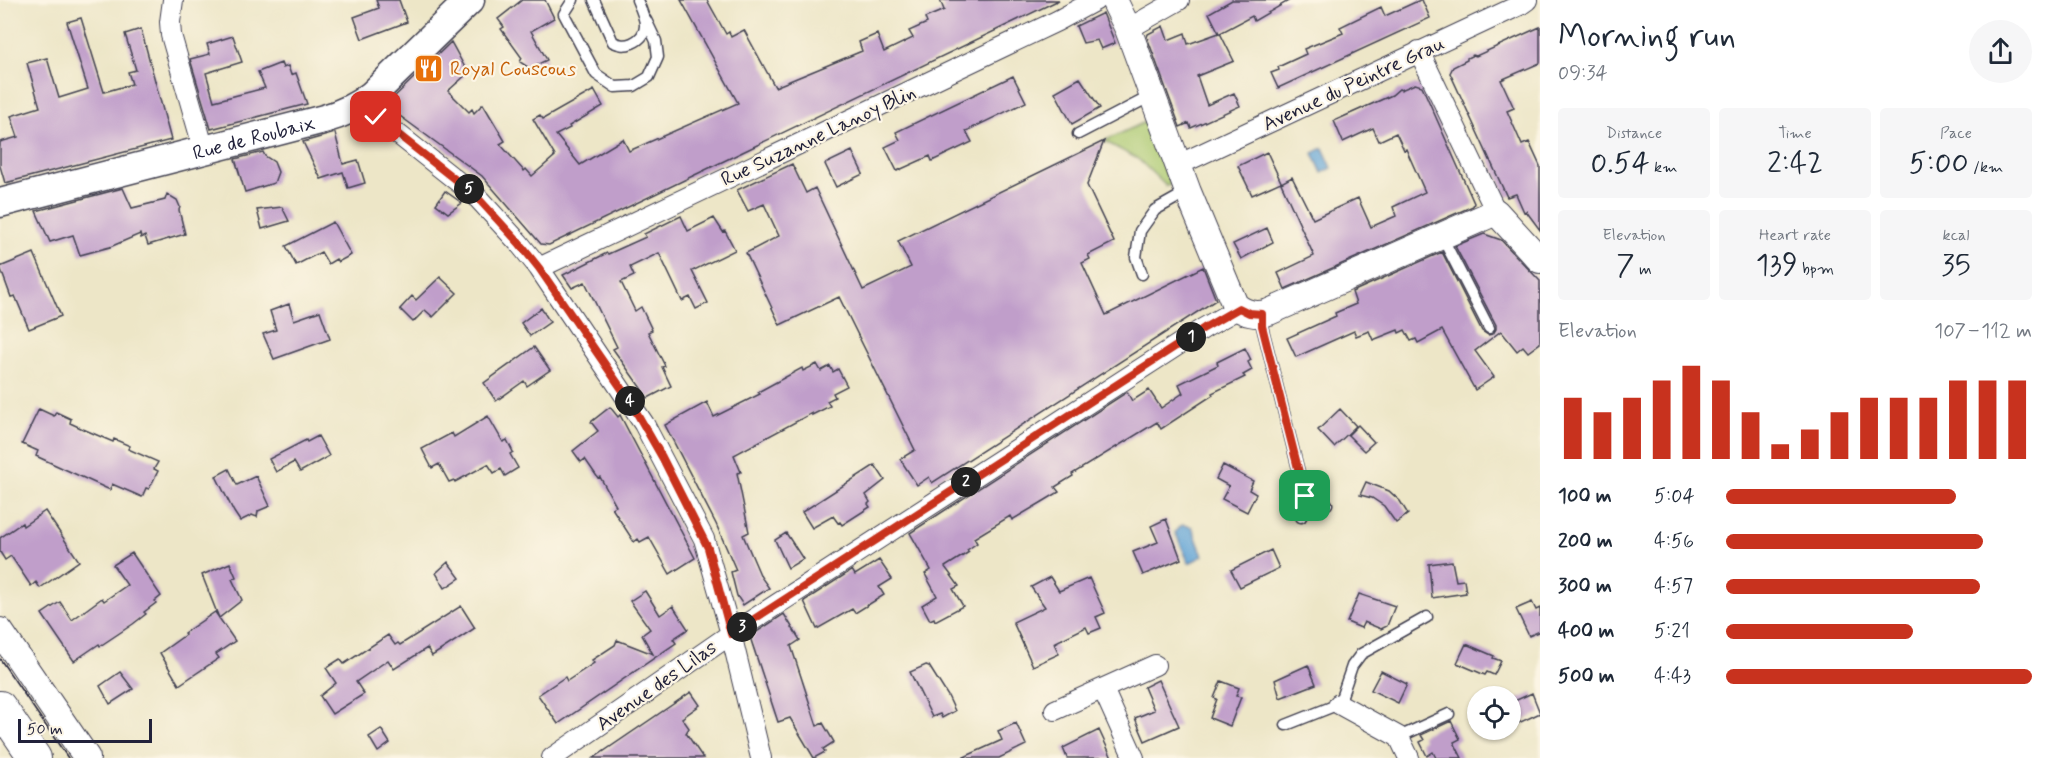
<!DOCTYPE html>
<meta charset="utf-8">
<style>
:root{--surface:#fff;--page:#f6f6f7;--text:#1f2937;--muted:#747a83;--accent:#c8321e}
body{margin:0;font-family:Mynerve,sans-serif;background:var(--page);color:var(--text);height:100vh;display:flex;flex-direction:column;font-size:22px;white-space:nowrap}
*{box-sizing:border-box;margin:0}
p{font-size:20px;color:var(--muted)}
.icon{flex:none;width:33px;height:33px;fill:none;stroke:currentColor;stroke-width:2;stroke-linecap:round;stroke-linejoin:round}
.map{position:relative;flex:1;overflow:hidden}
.details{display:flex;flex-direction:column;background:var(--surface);width:510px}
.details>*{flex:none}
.tools{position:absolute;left:1467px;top:686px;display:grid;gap:12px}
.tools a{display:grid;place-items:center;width:54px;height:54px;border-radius:50%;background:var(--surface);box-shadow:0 2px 4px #0004;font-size:30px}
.scale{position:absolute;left:18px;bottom:15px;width:134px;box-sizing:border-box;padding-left:6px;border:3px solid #22223b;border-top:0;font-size:16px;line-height:21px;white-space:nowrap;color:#22223b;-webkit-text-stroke:4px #fcf5e5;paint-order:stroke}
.pin{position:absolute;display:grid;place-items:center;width:51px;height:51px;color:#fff;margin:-26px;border-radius:12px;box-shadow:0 3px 9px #0006}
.km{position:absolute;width:30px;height:30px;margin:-15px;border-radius:50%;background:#222;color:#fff;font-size:16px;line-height:30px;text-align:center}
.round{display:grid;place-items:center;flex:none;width:63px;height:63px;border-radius:32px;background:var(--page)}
.overview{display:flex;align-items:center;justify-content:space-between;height:102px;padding:0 18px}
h1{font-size:33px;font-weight:600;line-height:45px}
.figures{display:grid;grid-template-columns:repeat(3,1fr);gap:9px;height:102px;padding:6px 18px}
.figures div{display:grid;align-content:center;border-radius:6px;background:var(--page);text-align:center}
.figures b{font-size:30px;font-weight:600}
.figures small{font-size:16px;font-weight:400}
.figures p{font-size:16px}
.chart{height:168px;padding:12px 18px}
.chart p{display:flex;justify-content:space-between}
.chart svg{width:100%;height:108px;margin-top:6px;stroke:var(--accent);stroke-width:6}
ul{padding:0 18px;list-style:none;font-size:20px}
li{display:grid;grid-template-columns:96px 72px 1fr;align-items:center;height:45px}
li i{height:15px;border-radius:8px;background:var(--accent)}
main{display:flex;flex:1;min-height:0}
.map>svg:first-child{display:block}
.green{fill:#abc970;stroke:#667656;stroke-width:1.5}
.water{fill:#62a4d6;stroke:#426388;stroke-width:1.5}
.building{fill:#c09eca}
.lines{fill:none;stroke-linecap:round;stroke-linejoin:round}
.service-casing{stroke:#403f50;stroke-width:13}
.minor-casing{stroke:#403f50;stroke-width:22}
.tertiary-casing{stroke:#403f50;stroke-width:28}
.secondary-casing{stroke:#403f50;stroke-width:31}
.primary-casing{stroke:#403f50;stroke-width:34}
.service{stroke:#fff;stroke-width:10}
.minor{stroke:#fff;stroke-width:20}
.tertiary{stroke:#fff;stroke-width:26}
.secondary{stroke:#fff;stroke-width:28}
.primary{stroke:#fff;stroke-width:32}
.tram{stroke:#22223b;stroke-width:1.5}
.route-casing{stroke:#fff;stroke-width:12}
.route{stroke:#c8321e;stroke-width:8}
.labels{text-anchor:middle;stroke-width:4.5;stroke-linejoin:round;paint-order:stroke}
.food-label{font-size:20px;fill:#c56008;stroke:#fcf5e5;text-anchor:start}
.street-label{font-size:20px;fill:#22223b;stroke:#fcf5e5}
</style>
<main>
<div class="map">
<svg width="1540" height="758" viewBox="0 0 1540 758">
<rect width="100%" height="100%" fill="#fcf5e5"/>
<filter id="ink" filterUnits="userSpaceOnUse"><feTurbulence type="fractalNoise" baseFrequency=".0167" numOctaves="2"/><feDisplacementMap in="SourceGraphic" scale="12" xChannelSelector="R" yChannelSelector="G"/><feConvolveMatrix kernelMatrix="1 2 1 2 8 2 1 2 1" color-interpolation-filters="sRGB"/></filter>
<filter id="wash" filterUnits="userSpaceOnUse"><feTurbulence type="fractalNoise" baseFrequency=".008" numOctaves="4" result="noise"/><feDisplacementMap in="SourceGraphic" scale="24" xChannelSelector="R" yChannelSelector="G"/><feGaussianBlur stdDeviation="1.35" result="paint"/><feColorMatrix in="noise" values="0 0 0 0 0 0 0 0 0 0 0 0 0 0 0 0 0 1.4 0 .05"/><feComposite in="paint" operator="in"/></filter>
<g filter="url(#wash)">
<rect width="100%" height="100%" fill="#ede6c7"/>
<path class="green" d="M 1147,121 L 1171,185 L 1166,186 L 1138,159 L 1104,141 Z"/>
<path class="water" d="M 1323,148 L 1332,168 L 1322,173 L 1313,153 Z
M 1183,525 L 1192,527 L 1203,556 L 1189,563 L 1175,532 L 1179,527 Z"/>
<g id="blocks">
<path class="building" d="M 376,0 L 399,0 L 407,22 L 362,39 L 354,17 L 379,8 Z
M 522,0 L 545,0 L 554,18 L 531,31 L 547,60 L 538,64 L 534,71 L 520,62 L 522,58 L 501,29 L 504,27 L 498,19 Z
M 681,0 L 707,0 L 726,34 L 729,32 L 731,37 L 744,30 L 775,87 L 862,51 L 859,42 L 877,34 L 884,52 L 913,38 L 909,31 L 927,23 L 925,18 L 944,10 L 940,0 L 1059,0 L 549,245 L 541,244 L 482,176 L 389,108 L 390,101 L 451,42 L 468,73 L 448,91 L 469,112 L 472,109 L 474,113 L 483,104 L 505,141 L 500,144 L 524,171 L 526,169 L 532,176 L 555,156 L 533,119 L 540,115 L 543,119 L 594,90 L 603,106 L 569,126 L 570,128 L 556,135 L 580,165 L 623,139 L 629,151 L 738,103 Z
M 1232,0 L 1290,0 L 1254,21 L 1252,16 L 1220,33 L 1234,61 L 1197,76 L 1207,105 L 1234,93 L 1240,106 L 1191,128 L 1189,123 L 1180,127 L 1147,37 L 1148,34 L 1163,26 L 1168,40 L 1185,33 L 1188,44 L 1219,33 L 1209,13 Z
M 1420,0 L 1422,0 L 1430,18 L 1278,88 L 1271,73 L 1279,70 L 1278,67 L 1306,54 L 1304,49 L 1343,33 L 1340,27 L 1381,7 L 1385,16 Z
M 1103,13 L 1115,43 L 1101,49 L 1097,40 L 1083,43 L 1076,26 Z
M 81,18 L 104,92 L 132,84 L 128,72 L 136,70 L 125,34 L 141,29 L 171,140 L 5,183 L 0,166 L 0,142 L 18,137 L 11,116 L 40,107 L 27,63 L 47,58 L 59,98 L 88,89 L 67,22 Z
M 1540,27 L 1540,63 L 1501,80 L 1514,108 L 1507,111 L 1515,129 L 1522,145 L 1529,142 L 1540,166 L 1540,230 L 1526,211 L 1524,212 L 1516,194 L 1507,197 L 1450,73 L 1453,67 L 1467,60 L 1467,58 L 1473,55 L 1476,56 Z
M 233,36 L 242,62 L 206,73 L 214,101 L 265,88 L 258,72 L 281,63 L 283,68 L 288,66 L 291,75 L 296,73 L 307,104 L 211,129 L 190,59 L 210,54 L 207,44 Z
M 1013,76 L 1026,102 L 966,131 L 972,142 L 932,161 L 930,156 L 897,171 L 885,147 L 900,140 L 896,132 Z
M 1080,78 L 1100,108 L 1072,124 L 1055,92 Z
M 1415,84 L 1422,86 L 1474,203 L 1473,206 L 1285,289 L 1278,273 L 1314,256 L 1281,183 L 1292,177 L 1313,219 L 1358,198 L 1371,227 L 1396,216 L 1393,207 L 1425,192 L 1406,149 L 1404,150 L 1396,133 L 1379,141 L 1373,128 L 1343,142 L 1334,121 L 1392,95 L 1399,89 L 1401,90 Z
M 335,133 L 343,164 L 358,160 L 365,183 L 348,188 L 343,172 L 321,179 L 303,142 Z
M 1104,141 L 1087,185 L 1114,242 L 1088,255 L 1090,259 L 1082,263 L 1106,315 L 1203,267 L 1216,300 L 932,483 L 929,477 L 917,485 L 900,459 L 915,450 L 839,297 L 780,325 L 746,253 L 779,236 L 764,204 L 748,211 L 737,190 L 792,164 L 806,193 L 815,188 L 863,290 L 911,267 L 898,241 Z
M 852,151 L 863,174 L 836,187 L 825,164 Z
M 263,152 L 265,156 L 274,162 L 278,172 L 274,183 L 245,192 L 235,159 Z
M 1267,152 L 1281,182 L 1252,195 L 1238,166 Z
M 123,188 L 132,208 L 165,200 L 167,194 L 177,200 L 180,207 L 179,210 L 185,234 L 148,245 L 145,236 L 141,238 L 140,234 L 110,247 L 80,255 L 73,235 L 50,242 L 36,211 Z
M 445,191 L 462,203 L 448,213 L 436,204 Z
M 282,207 L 289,221 L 262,229 L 257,210 Z
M 681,216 L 688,231 L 714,218 L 723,232 L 725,231 L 735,250 L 692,271 L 708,303 L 696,309 L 690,297 L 682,301 L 659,253 L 630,267 L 634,276 L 621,282 L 635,311 L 641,307 L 652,330 L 648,332 L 665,366 L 662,367 L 671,386 L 648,398 L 613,349 L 617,347 L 585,282 L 572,288 L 563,275 L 607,253 L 608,254 L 646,237 L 644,234 Z
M 333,222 L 351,255 L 338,262 L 336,259 L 328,264 L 321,252 L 296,265 L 286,246 Z
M 1267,228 L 1273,242 L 1241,259 L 1233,244 Z
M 1484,234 L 1501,240 L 1540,281 L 1540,343 L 1528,352 L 1523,346 L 1517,351 L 1501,331 L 1475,351 L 1494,377 L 1475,390 L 1442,330 L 1418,343 L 1416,339 L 1411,341 L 1405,330 L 1399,333 L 1398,330 L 1373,340 L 1369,331 L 1356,336 L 1354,331 L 1296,357 L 1287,338 L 1336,316 L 1335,313 L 1356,304 L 1352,292 L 1442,252 L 1482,331 L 1488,335 L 1493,334 L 1496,329 L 1496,325 L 1455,246 Z
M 34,253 L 61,316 L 29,329 L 15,296 L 11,297 L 0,267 Z
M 440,277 L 457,293 L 433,317 L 425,310 L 413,322 L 400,309 L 412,296 L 416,300 Z
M 289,304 L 294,320 L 320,311 L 330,339 L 274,359 L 263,334 L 276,330 L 270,311 Z
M 541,308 L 550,322 L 530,336 L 521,323 Z
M 534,347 L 550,370 L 527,386 L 524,381 L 496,401 L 484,383 Z
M 1245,348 L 1251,360 L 1248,362 L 1252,370 L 1243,375 L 1245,377 L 1212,393 L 1213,395 L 1161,429 L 1157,422 L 1072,474 L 1073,476 L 1055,487 L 1059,492 L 1044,501 L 1012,520 L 1010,516 L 974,538 L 977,543 L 967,550 L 969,552 L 945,567 L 959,586 L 953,589 L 963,606 L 935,621 L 934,618 L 930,620 L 922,605 L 937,596 L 925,574 L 931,570 L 910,533 L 1127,392 L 1132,401 L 1149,390 L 1161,408 L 1183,393 L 1179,384 L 1218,365 L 1217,362 Z
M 817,364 L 821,371 L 830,366 L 833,372 L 838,369 L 847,386 L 833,393 L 835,397 L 827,401 L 830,406 L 812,415 L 812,413 L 734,455 L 741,472 L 737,473 L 749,532 L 743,535 L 761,577 L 769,588 L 743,605 L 737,596 L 731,572 L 736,570 L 716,524 L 665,425 L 707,402 L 714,417 L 760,394 L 758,392 L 802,368 L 803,371 Z
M 610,407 L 618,417 L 620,415 L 695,558 L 670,574 L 649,537 L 640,542 L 638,539 L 634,542 L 612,508 L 616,506 L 600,477 L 598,478 L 585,459 L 581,462 L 573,451 L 598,431 L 591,422 Z
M 39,409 L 54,416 L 56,412 L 71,419 L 70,423 L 83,429 L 113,442 L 114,439 L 130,446 L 128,449 L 158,462 L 154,469 L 158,471 L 149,489 L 146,488 L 142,497 L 112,484 L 110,490 L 36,456 L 38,451 L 22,444 Z
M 1340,409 L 1356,426 L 1334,447 L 1318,430 Z
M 488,416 L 503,442 L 507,440 L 513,452 L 510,454 L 518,468 L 505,476 L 501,469 L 494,473 L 488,464 L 455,482 L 454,480 L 449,482 L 439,464 L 432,468 L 422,449 L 452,433 L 454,437 Z
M 1358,425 L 1374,442 L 1364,451 L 1348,435 Z
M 318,436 L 329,456 L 300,472 L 294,462 L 276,472 L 269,459 L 306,440 L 307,442 Z
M 875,465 L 885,480 L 866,495 L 870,502 L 868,504 L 870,507 L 842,525 L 840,522 L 838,523 L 833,516 L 812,528 L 802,512 Z
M 1223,465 L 1253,481 L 1249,490 L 1256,494 L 1247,512 L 1222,499 L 1229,486 L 1216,479 Z
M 229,469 L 237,485 L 256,476 L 270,506 L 258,511 L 257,517 L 252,515 L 240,521 L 234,512 L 216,476 Z
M 1366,482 L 1389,491 L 1400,501 L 1408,514 L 1396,523 L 1384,506 L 1372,498 L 1360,495 Z
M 45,511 L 79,561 L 40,588 L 36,582 L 31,586 L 11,556 L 5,560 L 0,552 L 0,538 L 22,523 L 23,526 Z
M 1166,519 L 1181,559 L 1143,575 L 1133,552 L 1158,542 L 1151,526 Z
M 786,533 L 803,559 L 788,568 L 775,540 Z
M 1271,550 L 1279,568 L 1240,587 L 1231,570 Z
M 132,553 L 161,596 L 155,601 L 156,603 L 144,612 L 146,614 L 133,624 L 100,646 L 99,644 L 74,661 L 42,614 L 60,602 L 72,620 L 102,598 L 104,601 L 127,585 L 113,565 Z
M 879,560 L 892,579 L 879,587 L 884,595 L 855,613 L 852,609 L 817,629 L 804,601 L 852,570 L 855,575 Z
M 1452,561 L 1456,581 L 1464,580 L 1466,593 L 1432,598 L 1429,564 Z
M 448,562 L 460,578 L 445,588 L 436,573 Z
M 230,563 L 236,577 L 232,579 L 242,600 L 219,618 L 202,575 Z
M 1050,577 L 1059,591 L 1089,578 L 1105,613 L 1096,617 L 1101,628 L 1089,633 L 1086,627 L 1054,643 L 1059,654 L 1033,666 L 1013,622 L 1045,607 L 1031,587 Z
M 645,591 L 660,615 L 673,606 L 688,629 L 673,639 L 676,643 L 558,724 L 538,695 L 565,677 L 567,681 L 594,663 L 592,660 L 615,645 L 617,640 L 653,654 L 642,635 L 650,629 L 630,601 Z
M 1359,594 L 1395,606 L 1387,626 L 1381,629 L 1364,622 L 1361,628 L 1347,622 Z
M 1532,602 L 1536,610 L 1540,608 L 1540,631 L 1529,636 L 1516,609 Z
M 461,606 L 475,628 L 432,656 L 427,648 L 394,669 L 388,660 L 356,682 L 364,694 L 332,714 L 320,696 L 336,683 L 326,668 L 340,659 L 344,664 L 388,635 L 395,645 L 398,643 L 400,645 Z
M 215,612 L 235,641 L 216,654 L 219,658 L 179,685 L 160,653 L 185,635 L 184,633 Z
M 784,614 L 800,640 L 791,646 L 817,726 L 823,723 L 834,742 L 823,749 L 825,752 L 814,758 L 790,718 L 778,722 L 751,640 L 755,633 Z
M 1466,644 L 1494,656 L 1493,658 L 1501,661 L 1494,675 L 1487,672 L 1485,675 L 1457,663 Z
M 926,665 L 929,666 L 948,696 L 955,711 L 942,718 L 940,714 L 932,717 L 910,672 Z
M 1308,665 L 1316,684 L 1280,698 L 1275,680 Z
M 1381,671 L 1407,684 L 1398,703 L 1371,690 Z
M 120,672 L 133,689 L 110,704 L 100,686 Z
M 1158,680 L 1179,726 L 1145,741 L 1135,718 L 1154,710 L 1144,687 Z
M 1221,681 L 1239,688 L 1236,696 L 1241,697 L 1230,726 L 1210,718 L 1217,699 L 1214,698 Z
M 691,692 L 700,705 L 682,718 L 689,728 L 686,733 L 703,758 L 594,758 Z
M 1532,693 L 1540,713 L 1510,727 L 1510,703 Z
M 1451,721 L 1460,739 L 1454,742 L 1462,758 L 1436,758 L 1433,752 L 1427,756 L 1420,742 L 1424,740 L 1421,735 Z
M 1016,723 L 1026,745 L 999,758 L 962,758 L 1002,740 L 998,731 Z
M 381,729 L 390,743 L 378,752 L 369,737 Z
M 1099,730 L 1112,758 L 1067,758 L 1063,748 Z"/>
</g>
</g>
<g filter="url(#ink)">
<use href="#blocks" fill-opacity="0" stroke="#403f50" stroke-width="1.5"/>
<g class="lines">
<defs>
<path id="service" d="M 573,0 L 564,14 L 596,74 L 615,87 L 634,86 L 649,77 L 658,57 L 656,41 L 646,20
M 594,0 L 613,42 C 620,45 625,46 632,43 C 653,34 644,16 637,0
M 1078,134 L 1151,96
M 1442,237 L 1489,328
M 1142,274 L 1136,257 L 1140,231 L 1155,210 L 1187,192
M 1262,315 L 1262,326 L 1305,496 L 1305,507 L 1301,517
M 1305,507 L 1319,507 L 1327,504
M 1286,725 L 1339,704 L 1352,666 L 1361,654 L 1427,617
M 1399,737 L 1449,714"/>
<path id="minor" d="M 173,0 L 170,22 L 171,35 L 204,150
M 1128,29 L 1179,0
M 1419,51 L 1496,212
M 360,104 L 476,196 L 519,243 L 539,268 L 644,424 L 704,539 L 731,634 L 761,758
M 1178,165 L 1520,5 L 1527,0
M 539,268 L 1057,21 L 1096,0
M 1103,689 L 1134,758
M 1339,704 L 1399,737 L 1409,758
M 1055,710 L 1155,665
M 552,758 L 731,634 L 1204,328 L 1239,308"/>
<path id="tertiary" d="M 1114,0 L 1128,29 L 1188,192 L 1235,305 C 1245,314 1257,316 1269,312 L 1496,212 L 1540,260
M 0,631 L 87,758"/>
<g id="secondary">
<path id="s1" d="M 0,203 L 324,119 C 342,114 358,106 372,95 L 470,0"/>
</g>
<path id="primary" d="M 0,707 L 35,758"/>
</defs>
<use href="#service" class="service-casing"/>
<use href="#minor" class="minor-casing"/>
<use href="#tertiary" class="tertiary-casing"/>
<use href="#secondary" class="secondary-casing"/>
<use href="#primary" class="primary-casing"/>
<use href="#service" class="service"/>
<use href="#minor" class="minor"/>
<use href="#tertiary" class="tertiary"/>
<use href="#secondary" class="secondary"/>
<use href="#primary" class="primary"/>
<path class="tram" d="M 0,659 L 68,758"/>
</g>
</g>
<g class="lines" filter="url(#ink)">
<defs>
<path id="route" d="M 376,117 L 476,196 L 519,243 L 539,268 L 630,401 L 662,457 L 708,548 L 731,634 L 1204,328 L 1239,308 L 1249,313 L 1262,314 L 1262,326 L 1305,496"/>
</defs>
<use href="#route" class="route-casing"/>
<use href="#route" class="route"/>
</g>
<defs>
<symbol id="restaurant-square" viewBox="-11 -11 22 22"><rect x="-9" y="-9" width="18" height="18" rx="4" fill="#e8710a" stroke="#fcf5e5"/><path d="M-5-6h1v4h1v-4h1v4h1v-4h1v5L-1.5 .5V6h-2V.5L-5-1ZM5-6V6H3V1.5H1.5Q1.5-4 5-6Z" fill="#fff"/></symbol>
</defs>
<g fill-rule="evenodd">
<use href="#restaurant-square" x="412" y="52" width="33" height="33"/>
</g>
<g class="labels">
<g class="food-label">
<text x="450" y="75">Royal Couscous</text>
</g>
<g class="street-label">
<text transform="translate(1353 83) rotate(-25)" y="7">Avenue du Peintre Grau</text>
<text transform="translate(818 135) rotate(-25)" y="7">Rue Suzanne Lanoy Blin</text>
<text dy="7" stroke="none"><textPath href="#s1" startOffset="262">Rue de Roubaix</textPath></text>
<text transform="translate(656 685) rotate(-35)" y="7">Avenue des Lilas</text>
</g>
</g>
</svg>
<div class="tools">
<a><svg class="icon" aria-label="locate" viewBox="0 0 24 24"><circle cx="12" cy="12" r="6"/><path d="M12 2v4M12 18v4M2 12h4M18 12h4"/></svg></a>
</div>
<div class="scale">50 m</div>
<div class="pin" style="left:1305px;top:496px;background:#1e9e55"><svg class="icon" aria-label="arrive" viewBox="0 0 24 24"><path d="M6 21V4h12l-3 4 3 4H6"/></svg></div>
<div class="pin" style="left:376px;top:117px;background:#d93025"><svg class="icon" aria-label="check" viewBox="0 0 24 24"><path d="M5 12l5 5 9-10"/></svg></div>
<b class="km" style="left:1191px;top:337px">1</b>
<b class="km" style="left:966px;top:482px">2</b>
<b class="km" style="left:742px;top:627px">3</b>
<b class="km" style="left:630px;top:401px">4</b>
<b class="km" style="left:469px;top:189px">5</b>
</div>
<section class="details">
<div class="overview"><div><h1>Morning run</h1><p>09:34</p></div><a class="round"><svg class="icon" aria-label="share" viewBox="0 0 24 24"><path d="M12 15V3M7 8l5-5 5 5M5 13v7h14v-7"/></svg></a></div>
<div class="figures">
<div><p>Distance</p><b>0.54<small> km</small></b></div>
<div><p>Time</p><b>2:42</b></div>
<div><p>Pace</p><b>5:00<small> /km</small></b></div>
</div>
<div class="figures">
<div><p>Elevation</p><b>7<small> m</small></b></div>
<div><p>Heart rate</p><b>139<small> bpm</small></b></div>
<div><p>kcal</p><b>35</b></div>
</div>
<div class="chart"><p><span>Elevation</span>107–112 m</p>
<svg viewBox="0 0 160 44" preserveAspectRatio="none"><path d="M5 44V19M15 44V25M25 44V19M35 44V12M45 44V6M55 44V12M65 44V25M75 44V38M85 44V32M95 44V25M105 44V19M115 44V19M125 44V19M135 44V12M145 44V12M155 44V12"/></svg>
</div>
<ul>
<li><b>100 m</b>5:04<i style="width:75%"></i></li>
<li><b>200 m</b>4:56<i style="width:84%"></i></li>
<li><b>300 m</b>4:57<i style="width:83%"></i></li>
<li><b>400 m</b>5:21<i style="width:61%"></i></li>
<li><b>500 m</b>4:43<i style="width:100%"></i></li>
</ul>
</section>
</main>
